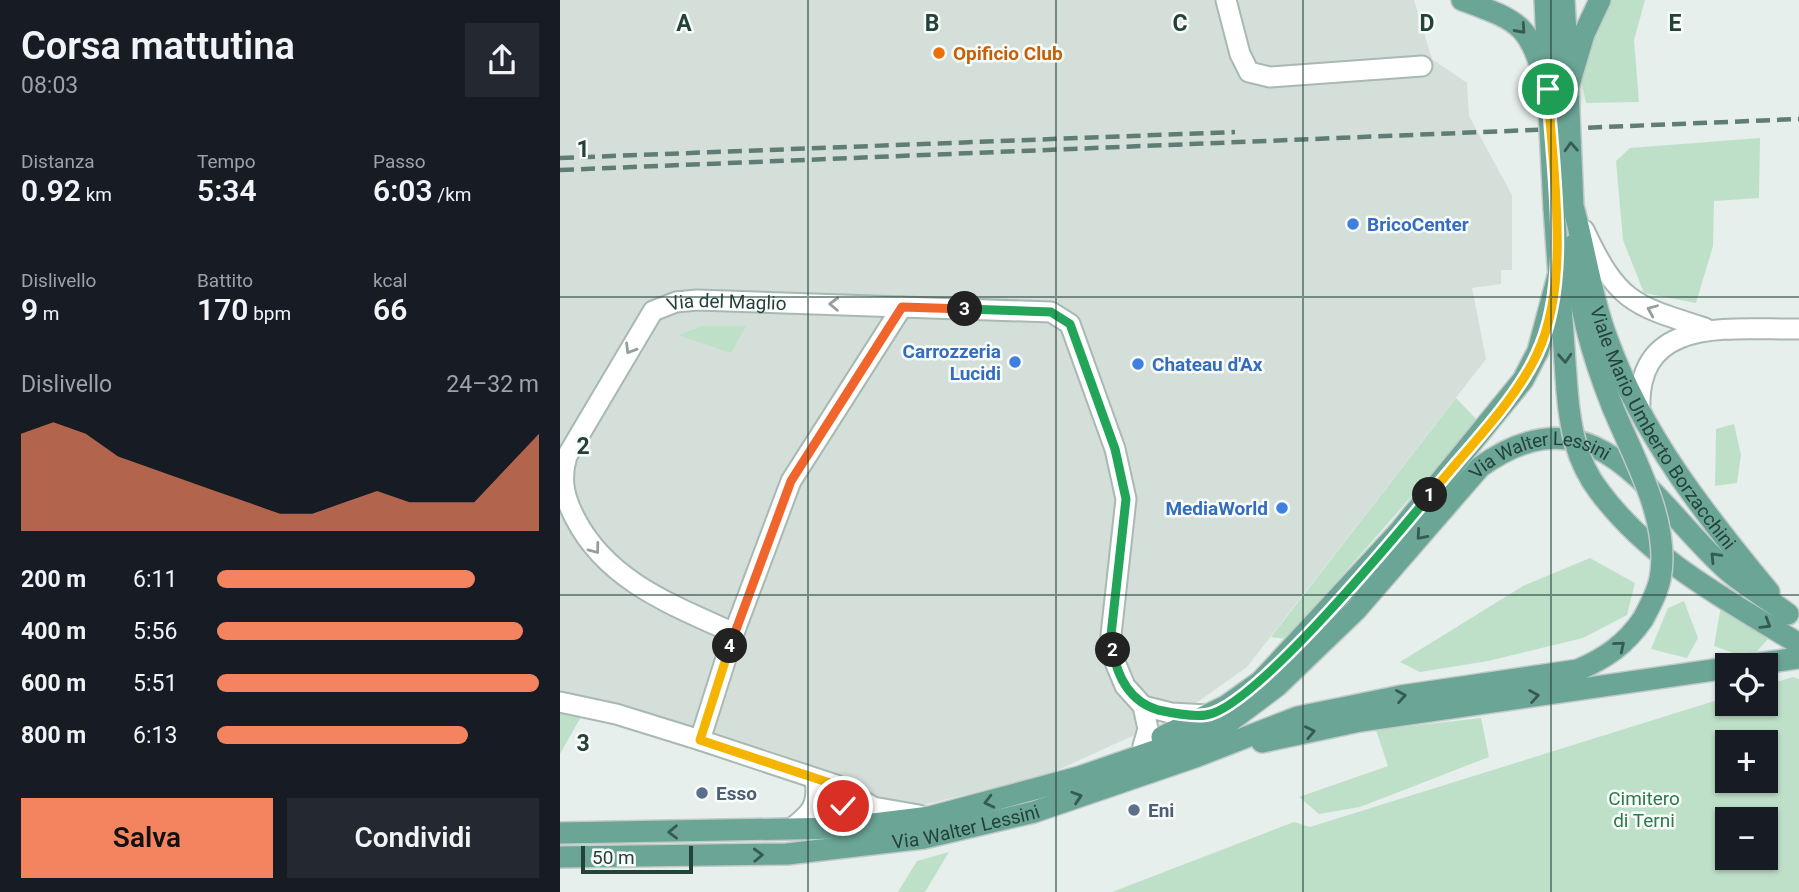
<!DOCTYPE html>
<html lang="it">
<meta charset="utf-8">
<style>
:root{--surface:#171b24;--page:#242831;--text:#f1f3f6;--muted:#9ea1a6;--accent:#f4845f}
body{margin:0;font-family:Roboto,sans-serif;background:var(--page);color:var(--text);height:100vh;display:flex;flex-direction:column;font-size:26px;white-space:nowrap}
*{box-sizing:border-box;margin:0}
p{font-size:23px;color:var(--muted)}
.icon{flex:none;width:38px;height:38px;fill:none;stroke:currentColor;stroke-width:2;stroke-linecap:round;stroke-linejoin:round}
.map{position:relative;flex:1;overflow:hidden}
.side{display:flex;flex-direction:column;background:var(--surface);width:560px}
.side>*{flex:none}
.buttons{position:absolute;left:1155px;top:653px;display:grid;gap:14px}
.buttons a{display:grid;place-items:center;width:63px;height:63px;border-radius:0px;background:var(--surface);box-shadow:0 2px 5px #0004;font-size:35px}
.scale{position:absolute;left:21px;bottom:18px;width:112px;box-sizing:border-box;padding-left:7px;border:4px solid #24423a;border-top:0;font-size:19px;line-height:24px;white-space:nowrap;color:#24423a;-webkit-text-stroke:5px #f7fbf9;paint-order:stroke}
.pin{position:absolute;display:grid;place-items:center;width:60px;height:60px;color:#fff;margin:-30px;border:4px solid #fff;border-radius:50%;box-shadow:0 2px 7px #0007}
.km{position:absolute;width:35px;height:35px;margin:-18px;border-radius:50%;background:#222;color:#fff;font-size:19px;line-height:35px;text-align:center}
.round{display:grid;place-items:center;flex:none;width:74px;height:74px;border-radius:0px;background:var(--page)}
.summary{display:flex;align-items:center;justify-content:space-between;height:119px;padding:0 21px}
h1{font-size:38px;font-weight:600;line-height:52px}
.metrics{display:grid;grid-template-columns:repeat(3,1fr);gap:10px;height:119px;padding:7px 21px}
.metrics div{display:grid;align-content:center}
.metrics b{font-size:30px;font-weight:600}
.metrics small{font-size:19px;font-weight:400}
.metrics p{font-size:19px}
.chart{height:196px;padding:14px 21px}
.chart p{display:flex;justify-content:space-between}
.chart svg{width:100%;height:126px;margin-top:7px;fill:var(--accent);opacity:.7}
.action{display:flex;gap:14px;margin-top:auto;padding:14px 21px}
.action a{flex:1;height:80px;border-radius:0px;background:var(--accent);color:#111;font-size:28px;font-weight:600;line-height:80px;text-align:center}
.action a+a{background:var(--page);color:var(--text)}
ul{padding:0 21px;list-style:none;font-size:23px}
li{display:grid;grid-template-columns:112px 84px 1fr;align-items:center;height:52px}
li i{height:18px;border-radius:9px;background:var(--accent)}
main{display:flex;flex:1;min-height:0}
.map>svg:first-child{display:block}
.built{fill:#d4dfda}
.green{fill:#bfe0c8;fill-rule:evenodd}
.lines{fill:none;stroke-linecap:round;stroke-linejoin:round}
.minor-casing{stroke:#a8b8b2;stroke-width:23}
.major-casing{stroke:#c2cac8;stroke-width:24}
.minor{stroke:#fff;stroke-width:19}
.major{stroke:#6aa596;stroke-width:21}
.rail{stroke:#5f7d75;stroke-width:4.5;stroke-dasharray:14 7;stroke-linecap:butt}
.major-bridge-casing{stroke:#c2cac8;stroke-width:24;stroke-linecap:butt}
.major-bridge{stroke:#6aa596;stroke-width:21}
.oneway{stroke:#365b51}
.oneway2{stroke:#92a09c}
.split-1-casing{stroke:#fff;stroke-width:14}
.split-2-casing{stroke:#fff;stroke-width:14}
.split-3-casing{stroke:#fff;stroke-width:14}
.split-4-casing{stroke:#fff;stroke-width:14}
.split-5-casing{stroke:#fff;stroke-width:14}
.split-1{stroke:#f5b400;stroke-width:9}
.split-2{stroke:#22a559;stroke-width:9}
.split-3{stroke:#22a559;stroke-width:9}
.split-4{stroke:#f0652b;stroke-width:9}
.split-5{stroke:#f5b400;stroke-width:9}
.grid{fill:none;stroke:#24423a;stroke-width:2;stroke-opacity:0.55}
.food-dot{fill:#e8710a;stroke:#f7fbf9;stroke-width:2.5}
.shop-dot{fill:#3f7fe0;stroke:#f7fbf9;stroke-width:2.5}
.service-dot{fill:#5c6f8a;stroke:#f7fbf9;stroke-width:2.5}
.labels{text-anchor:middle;stroke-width:5;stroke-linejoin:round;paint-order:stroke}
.food-label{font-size:19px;font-weight:bold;fill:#c56008;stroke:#f7fbf9;text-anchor:start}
.shop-label{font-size:19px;font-weight:bold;fill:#366cbe;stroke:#f7fbf9;text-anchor:start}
.street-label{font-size:19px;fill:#24423a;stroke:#f7fbf9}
.service-label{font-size:19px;font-weight:bold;fill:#4e5e75;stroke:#f7fbf9;text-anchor:start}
.park-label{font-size:19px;fill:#2d7a4b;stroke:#f7fbf9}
.grid-label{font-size:23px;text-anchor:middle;font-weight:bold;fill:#24423a;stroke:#f7fbf9;stroke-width:5;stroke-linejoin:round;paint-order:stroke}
</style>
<main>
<section class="side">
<div class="summary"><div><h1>Corsa mattutina</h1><p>08:03</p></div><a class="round"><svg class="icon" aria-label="share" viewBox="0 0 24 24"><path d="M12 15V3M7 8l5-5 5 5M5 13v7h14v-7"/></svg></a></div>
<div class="metrics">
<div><p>Distanza</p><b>0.92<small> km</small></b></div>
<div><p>Tempo</p><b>5:34</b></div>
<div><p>Passo</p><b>6:03<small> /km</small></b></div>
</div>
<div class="metrics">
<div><p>Dislivello</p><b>9<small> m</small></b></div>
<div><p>Battito</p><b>170<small> bpm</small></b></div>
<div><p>kcal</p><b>66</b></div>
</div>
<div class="chart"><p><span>Dislivello</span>24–32 m</p>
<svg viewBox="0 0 160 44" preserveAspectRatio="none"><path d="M0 44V10L10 6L20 10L30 18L40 22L50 26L60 30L70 34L80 38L90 38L100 34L110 30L120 34L130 34L140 34L150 22L160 10V44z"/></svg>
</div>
<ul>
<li><b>200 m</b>6:11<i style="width:80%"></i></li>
<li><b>400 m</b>5:56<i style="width:95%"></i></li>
<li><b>600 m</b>5:51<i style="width:100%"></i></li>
<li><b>800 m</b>6:13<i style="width:78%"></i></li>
</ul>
<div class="action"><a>Salva</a><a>Condividi</a></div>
</section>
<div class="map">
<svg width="1239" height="892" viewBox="0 0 1239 892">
<rect width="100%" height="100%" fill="#e6efeb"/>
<path class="built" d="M 0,0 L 854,0 L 872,59 L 907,83 L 909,116 L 952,195 L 952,270 L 941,270 L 941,284 L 912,288 L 926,359 L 687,667 L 639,701 L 579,733 L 487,775 L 359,806 L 306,797 L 254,766 L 162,735 L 0,694 Z"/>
<path class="green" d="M 1046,0 L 1085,0 L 1074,40 L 1079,102 L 1026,103 L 1020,74 Z
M 1200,138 L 1199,198 L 1154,201 L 1153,246 L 1136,303 L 1084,293 L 1063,240 L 1056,161 L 1070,148 Z
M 142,326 L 186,326 L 171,353 L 118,335 Z
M 896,398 L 918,421 L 726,639 L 711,637 Z
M 1174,424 L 1181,455 L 1177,483 L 1155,486 L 1156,429 Z
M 1030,558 L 1075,583 L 1067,615 L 1023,638 L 928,661 L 860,672 L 840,662 L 963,586 Z
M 1124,601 L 1138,638 L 1127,658 L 1091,649 L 1108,608 Z
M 1161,606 L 1208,639 L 1190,659 L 1154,646 Z
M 1233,677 L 1239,679 L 1239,892 L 552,892 L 734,822 L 750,827 L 1167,697 L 1167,704 L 1206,704 L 1206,685 ZM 1167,742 L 1206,742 L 1206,780 L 1167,780 ZM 1167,819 L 1206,819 L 1206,858 L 1167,858 Z
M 0,710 L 22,715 L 0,754 Z
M 921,718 L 929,757 L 800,807 L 759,814 L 739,797 L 828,766 L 816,730 Z
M 389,852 L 365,892 L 338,892 L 357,861 Z"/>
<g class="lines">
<defs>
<g id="minor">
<path d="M 666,0 L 680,54 L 689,72 L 710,77 L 862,66"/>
<path d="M 1024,230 C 1058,302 1072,305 1145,328"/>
<path d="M 1080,412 C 1075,314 1170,330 1239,329"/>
<path id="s1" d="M 174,633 C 112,605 47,581 15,518 C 4,497 0,479 7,456 L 93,311 L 116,302 L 137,300 L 491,312 L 510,324 L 555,449 L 566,499 L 551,635 L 555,662 L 565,686 L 583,706 L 588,729 L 583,746"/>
<path d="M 0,702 L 56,714 L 140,740 L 276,785 L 313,807 L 359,815"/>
<path d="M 583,706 L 611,713 L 648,715"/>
<path d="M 140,740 L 174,633 L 231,481 L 342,307"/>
<path d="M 231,829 C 251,813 259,806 255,779"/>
<path d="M 270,836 L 281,828 L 283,805 L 276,785"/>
</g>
<g id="major">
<path d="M 902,0 C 965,23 968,25 988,89"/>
<path d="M 985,0 L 988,66"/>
<path d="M 1004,0 L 1008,69"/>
<path d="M 1008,88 L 1024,34 L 1040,0"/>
<path id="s2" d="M 1013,206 C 1025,250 1032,300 1048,341 C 1082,435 1146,516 1209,592"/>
<path d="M 994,208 L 1007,390"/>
<path d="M 1015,244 C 1017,303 1031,353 1053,408"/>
<path d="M 1039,491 C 1090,560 1167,600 1239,644"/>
<path d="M 1188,665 L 1239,658"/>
<path d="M 602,737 L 666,706 L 701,681 L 838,533 L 963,380 L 978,351 L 998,276"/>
<path d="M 702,742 L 800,721 L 1167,668"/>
<path id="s3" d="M 0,833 L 281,828 L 370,817 L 519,777 L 661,728 L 717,686 L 796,610 L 920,467 C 1037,383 1092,503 1167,570 C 1185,586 1208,599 1228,614"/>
<path id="s4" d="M 0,857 L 227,854 L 364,838 L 474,812 L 635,757 L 738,717 L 841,696 L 1018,670 C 1046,658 1066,644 1083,619"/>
</g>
</defs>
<use href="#minor" class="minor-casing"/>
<use href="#major" class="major-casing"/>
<use href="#minor" class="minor"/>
<use href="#major" class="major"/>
<path class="rail" d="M 0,158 L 675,132
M 0,170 L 1239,119"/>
<defs>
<path id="major-bridge" d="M 1008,88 L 1013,206
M 988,89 L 994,208
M 1007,390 C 1010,427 1016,461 1039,491
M 1053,408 C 1074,459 1111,522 1100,579 C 1097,593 1090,606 1083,619"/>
</defs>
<use href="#major-bridge" class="major-bridge-casing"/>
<use href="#major-bridge" class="major-bridge"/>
</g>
<defs><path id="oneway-chevron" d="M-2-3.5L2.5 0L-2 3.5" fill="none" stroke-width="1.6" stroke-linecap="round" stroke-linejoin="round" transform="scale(1.75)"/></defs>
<g class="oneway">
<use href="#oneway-chevron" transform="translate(961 29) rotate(48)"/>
<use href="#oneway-chevron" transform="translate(1011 147) rotate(-93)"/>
<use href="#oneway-chevron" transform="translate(1005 358) rotate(87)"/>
<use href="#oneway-chevron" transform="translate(861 535) rotate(131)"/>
<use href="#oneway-chevron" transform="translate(1155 557) rotate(-134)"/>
<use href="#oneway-chevron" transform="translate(1206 624) rotate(31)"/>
<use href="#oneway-chevron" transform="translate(1060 646) rotate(-40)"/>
<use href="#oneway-chevron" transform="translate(841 696) rotate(-10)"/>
<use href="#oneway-chevron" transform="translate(974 696) rotate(-9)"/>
<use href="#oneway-chevron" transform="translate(750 732) rotate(-12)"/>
<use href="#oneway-chevron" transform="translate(517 797) rotate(-18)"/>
<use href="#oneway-chevron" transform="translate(429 802) rotate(166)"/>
<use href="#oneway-chevron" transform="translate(113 832) rotate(179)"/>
<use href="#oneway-chevron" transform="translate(198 855) rotate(-2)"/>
</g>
<g class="oneway2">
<use href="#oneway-chevron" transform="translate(274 304) rotate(-178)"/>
<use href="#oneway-chevron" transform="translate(1092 310) rotate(-157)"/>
<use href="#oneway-chevron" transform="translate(70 349) rotate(121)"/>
<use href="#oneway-chevron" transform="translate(35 549) rotate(53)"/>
</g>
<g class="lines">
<defs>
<path id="split-1" d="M 870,495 C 903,453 955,402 977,354 C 1012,281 992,170 988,89"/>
<path id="split-2" d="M 553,650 C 557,678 571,702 598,710 C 612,713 632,717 646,715 C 693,709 835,537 870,495"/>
<path id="split-3" d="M 405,309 L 491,312 L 510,324 L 555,449 L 566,499 L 551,635 L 553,650"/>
<path id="split-4" d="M 170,646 L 231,481 L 342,307 L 405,309"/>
<path id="split-5" d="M 170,646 L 140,740 L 276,785 L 283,806"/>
</defs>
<use href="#split-1" class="split-1-casing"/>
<use href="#split-2" class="split-2-casing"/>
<use href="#split-3" class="split-3-casing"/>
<use href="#split-4" class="split-4-casing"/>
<use href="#split-5" class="split-5-casing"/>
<use href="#split-1" class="split-1"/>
<use href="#split-2" class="split-2"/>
<use href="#split-3" class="split-3"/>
<use href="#split-4" class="split-4"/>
<use href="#split-5" class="split-5"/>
</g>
<path class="grid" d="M 248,0 L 248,892M 496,0 L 496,892M 743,0 L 743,892M 991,0 L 991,892M 0,297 L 1239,297M 0,595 L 1239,595"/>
<circle class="food-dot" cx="379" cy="53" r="7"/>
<g class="shop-dot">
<circle cx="793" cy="224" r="7"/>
<circle cx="455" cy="362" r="7"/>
<circle cx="578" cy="364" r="7"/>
<circle cx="722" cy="508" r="7"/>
</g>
<g class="service-dot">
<circle cx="142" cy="793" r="7"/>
<circle cx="574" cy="810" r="7"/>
</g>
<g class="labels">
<g class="food-label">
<text x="393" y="60">Opificio Club</text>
</g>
<g class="shop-label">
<text x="807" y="231">BricoCenter</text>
<text x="441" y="358" text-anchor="end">Carrozzeria<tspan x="441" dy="22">Lucidi</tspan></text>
<text x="592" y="371">Chateau d'Ax</text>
<text x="708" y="515" text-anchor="end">MediaWorld</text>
</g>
<g class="street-label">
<text dy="7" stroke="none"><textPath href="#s1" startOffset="509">Via del Maglio</textPath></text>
<text dy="7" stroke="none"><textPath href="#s2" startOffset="242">Viale Mario Umberto Borzacchini</textPath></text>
<text dy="7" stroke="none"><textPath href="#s3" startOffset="1108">Via Walter Lessini</textPath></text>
<text dy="7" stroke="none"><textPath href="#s4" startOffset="408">Via Walter Lessini</textPath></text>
</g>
<g class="service-label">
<text x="156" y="800">Esso</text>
<text x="588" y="817">Eni</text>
</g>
<g class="park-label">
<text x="1084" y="805">Cimitero<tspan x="1084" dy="22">di Terni</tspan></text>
</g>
</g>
<g class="grid-label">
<text x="124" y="31">A</text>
<text x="372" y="31">B</text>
<text x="620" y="31">C</text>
<text x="867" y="31">D</text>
<text x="1115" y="31">E</text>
<text x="23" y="157">1</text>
<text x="23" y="454">2</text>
<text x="23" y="751">3</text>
</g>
</svg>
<div class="buttons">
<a><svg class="icon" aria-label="locate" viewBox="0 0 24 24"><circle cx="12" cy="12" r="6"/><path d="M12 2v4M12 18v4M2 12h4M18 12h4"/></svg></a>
<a>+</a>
<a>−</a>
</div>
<div class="scale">50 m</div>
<div class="pin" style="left:988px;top:89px;background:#1e9e55"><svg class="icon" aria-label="arrive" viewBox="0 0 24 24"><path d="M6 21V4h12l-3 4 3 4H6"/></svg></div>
<div class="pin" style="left:283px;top:806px;background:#d93025"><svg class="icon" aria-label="check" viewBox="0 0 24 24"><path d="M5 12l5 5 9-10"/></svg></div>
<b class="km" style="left:870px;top:495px">1</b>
<b class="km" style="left:553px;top:650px">2</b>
<b class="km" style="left:405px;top:309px">3</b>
<b class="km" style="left:170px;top:646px">4</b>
</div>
</main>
